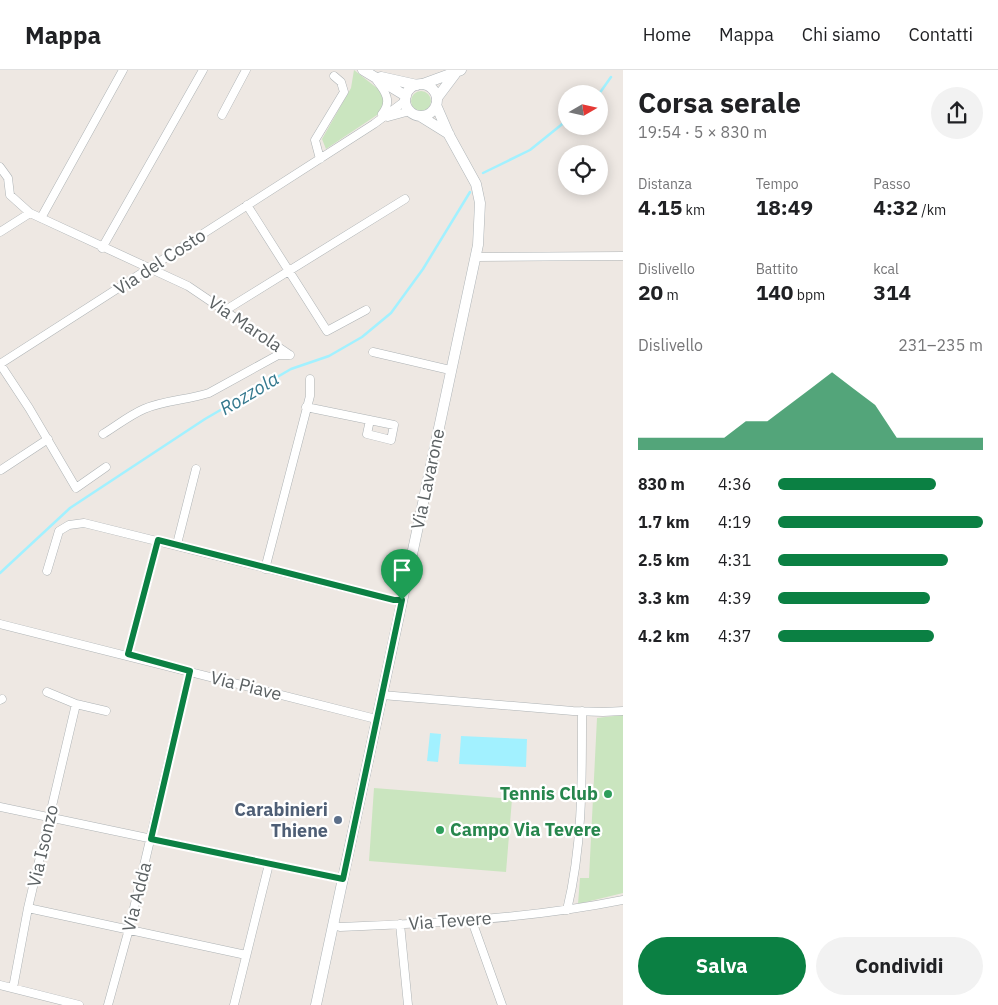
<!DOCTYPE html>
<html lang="it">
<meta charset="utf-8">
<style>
:root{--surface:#fff;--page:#f2f2f2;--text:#202124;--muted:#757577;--line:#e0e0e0;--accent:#0b8043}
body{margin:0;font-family:"IBM Plex Sans",sans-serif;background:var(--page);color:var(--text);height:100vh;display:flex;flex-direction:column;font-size:19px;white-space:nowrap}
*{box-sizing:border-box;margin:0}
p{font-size:16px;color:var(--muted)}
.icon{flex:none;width:28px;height:28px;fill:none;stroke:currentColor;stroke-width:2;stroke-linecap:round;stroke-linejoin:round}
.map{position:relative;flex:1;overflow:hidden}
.drawer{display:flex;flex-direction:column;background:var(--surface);width:375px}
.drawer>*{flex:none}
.needle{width:32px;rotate:81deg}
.buttons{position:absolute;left:558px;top:15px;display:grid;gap:10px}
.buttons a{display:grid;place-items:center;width:50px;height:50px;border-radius:50%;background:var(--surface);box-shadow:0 2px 12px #0003;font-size:25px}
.pin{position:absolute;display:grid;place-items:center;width:42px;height:42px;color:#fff;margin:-51px -21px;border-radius:50% 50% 50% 0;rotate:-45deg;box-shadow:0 0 5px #0007}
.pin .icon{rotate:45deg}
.round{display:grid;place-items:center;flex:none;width:52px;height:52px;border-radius:26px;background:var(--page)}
.summary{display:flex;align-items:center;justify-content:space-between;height:85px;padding:0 15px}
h1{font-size:28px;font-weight:700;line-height:38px}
.figures{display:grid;grid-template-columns:repeat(3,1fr);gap:8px;height:85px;padding:5px 15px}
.figures div{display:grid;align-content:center}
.figures b{font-size:21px;font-weight:700}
.figures small{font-size:14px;font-weight:400}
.figures p{font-size:14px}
.chart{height:140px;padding:10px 15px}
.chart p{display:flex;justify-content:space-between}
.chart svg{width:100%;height:90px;margin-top:5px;fill:var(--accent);opacity:.7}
.primary-button{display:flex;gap:10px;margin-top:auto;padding:10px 15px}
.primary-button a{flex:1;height:58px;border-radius:30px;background:var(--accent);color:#fff;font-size:20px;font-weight:700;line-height:58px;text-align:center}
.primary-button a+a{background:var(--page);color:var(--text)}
ul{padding:0 15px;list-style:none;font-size:16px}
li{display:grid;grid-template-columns:80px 60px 1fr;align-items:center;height:38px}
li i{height:12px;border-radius:6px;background:var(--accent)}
header{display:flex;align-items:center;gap:30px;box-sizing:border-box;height:70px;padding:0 25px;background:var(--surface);border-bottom:1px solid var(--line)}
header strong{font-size:24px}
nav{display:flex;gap:28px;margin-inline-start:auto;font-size:18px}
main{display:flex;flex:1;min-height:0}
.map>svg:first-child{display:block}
.green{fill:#cae5bf}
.water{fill:#a2f1ff}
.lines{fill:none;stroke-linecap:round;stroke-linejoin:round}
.stream{stroke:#a2f1ff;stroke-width:2.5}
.street-casing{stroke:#aeb3b5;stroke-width:9}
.secondary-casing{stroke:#afb5b8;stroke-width:11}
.street{stroke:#fff;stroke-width:8}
.secondary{stroke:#fff;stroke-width:10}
.route-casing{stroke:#fff;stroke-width:10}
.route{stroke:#0b8043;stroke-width:6}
.leisure-dot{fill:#2e9e5b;stroke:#fff;stroke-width:2}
.service-dot{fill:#5c6f8a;stroke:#fff;stroke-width:2}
.labels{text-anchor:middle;stroke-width:4.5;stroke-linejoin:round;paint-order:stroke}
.street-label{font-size:18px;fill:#5b6163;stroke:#fff}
.leisure-label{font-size:18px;font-weight:bold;fill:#27864d;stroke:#fff;text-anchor:end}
.service-label{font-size:18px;font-weight:bold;fill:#4e5e75;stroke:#fff;text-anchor:end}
.water-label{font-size:19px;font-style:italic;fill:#35798e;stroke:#fff}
</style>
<header>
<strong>Mappa</strong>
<nav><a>Home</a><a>Mappa</a><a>Chi siamo</a><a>Contatti</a></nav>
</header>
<main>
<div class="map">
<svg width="623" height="935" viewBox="0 0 623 935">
<rect width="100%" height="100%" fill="#eee8e3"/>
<path class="green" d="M 354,0 L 382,22 L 385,28 L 380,43 L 326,79 L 322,69 L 351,18 Z
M411 31a10 10 0 1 1 20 0a10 10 0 1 1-20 0Z
M 623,645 L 623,823 L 578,834 L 580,808 L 589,808 L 597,648 Z
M 374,718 L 512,729 L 506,802 L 369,791 Z"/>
<path class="water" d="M 430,663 L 441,664 L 438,692 L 427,691 Z
M 461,666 L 527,669 L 526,697 L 459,694 Z"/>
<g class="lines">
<path class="stream" d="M 599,24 L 611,7
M 483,103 L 530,80 L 566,51
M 0,503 L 70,438 L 205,349 L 291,299 L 329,286 L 362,267 L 391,243 L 423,199 L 470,122"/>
<defs>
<path id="street" d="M 377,11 C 386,22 392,32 382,44
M 222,45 L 246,0
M 388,47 L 410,41
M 320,89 L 315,70 L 344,22 L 341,12 L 334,6
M 0,97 L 8,108 L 10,125 L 30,143 L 188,216 L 290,285
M 247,135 L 327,261 L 366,240
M 41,148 L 123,0
M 0,162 L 30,143
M 102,178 L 203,0
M 476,187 L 623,186
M 229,238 L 405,129
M 373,282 L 450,300
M 0,294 L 374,54 L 405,31
M 0,294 L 29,338 L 76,418 L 106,397
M 306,337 L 394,355 L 391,370 L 367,364 L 370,350
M 103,364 C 116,356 130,345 144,339 C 165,330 188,330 209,323 L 278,285 L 290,285
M 1,400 L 48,369
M 177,474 L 196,399
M 265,499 L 310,326 L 310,309
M 47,501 L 59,461 L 69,455 L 84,453 L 394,530 L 402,530
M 0,554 L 376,649
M 128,584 L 158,470
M 47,622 L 76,634 L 106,641
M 382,625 L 573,641 L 603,642 L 623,641
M 0,630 L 2,629
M 0,737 L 343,809
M 28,838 L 246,885
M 567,840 C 583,774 582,708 582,641
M 472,851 L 502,935
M 400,854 L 408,935
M 333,855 L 340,857 C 435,853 530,849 623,830
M 0,915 L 79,935
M 13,918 L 28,838 L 76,634
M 108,935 L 129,859 L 190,601
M 234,935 L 269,794"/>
<path id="secondary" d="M 363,0 L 406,26
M 381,7 L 417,15
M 423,14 L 461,0
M405 30a16 16 0 1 1 32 0a16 16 0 1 1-32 0Z
M 437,28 L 455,4
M 420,46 L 449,64
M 316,935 L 478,175 L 480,133 L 476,114 L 449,65 L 436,35"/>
</defs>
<use href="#street" class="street-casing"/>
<use href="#secondary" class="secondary-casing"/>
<use href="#street" class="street"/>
<use href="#secondary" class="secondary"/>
</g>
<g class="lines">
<defs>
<path id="route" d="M 158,470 L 394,530 L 402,530 L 343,809 L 151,769 L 190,601 L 128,584 Z"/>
</defs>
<use href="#route" class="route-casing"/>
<use href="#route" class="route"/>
</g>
<g class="leisure-dot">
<circle cx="608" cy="724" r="5"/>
<circle cx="440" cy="760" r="5"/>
</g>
<circle class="service-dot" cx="338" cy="750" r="5"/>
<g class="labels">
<g class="street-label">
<text transform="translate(160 192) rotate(-33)" y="6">Via del Costo</text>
<text transform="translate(245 254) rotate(34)" y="6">Via Marola</text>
<text transform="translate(428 409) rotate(-78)" y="6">Via Lavarone</text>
<text transform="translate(246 616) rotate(14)" y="6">Via Piave</text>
<text transform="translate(43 776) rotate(-77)" y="6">Via Isonzo</text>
<text transform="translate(137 827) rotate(-76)" y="6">Via Adda</text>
<text transform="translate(450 851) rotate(-4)" y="6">Via Tevere</text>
</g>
<g class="leisure-label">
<text x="598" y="730">Tennis Club</text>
<text x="450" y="766" text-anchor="start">Campo Via Tevere</text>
</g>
<g class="service-label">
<text x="328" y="746">Carabinieri<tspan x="328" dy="21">Thiene</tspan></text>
</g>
<g class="water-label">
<text transform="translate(249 323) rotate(-31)" y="7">Rozzola</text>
</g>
</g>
</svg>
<div class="buttons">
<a><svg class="needle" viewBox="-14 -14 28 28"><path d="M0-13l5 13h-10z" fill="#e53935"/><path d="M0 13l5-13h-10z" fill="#757577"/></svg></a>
<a><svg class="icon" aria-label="locate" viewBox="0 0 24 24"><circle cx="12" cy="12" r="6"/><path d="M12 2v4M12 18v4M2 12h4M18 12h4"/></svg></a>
</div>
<div class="pin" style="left:402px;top:530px;background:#1e9e55"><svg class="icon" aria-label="arrive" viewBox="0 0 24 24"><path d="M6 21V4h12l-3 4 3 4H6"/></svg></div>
</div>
<section class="drawer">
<div class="summary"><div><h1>Corsa serale</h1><p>19:54 · 5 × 830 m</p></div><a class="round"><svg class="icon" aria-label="share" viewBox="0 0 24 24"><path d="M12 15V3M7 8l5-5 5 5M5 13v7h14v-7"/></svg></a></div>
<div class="figures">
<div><p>Distanza</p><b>4.15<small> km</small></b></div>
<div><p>Tempo</p><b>18:49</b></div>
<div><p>Passo</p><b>4:32<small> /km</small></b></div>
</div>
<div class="figures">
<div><p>Dislivello</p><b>20<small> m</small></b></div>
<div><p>Battito</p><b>140<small> bpm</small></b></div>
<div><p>kcal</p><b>314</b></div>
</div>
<div class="chart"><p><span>Dislivello</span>231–235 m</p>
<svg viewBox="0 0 160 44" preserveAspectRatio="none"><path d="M0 44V38L10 38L20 38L30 38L40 38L50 30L60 30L70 22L80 14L90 6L100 14L110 22L120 38L130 38L140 38L150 38L160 38V44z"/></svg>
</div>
<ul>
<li><b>830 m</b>4:36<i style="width:77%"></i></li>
<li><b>1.7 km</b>4:19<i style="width:100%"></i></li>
<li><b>2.5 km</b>4:31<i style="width:83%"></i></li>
<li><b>3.3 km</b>4:39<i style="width:74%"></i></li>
<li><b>4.2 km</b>4:37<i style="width:76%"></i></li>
</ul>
<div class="primary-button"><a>Salva</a><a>Condividi</a></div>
</section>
</main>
